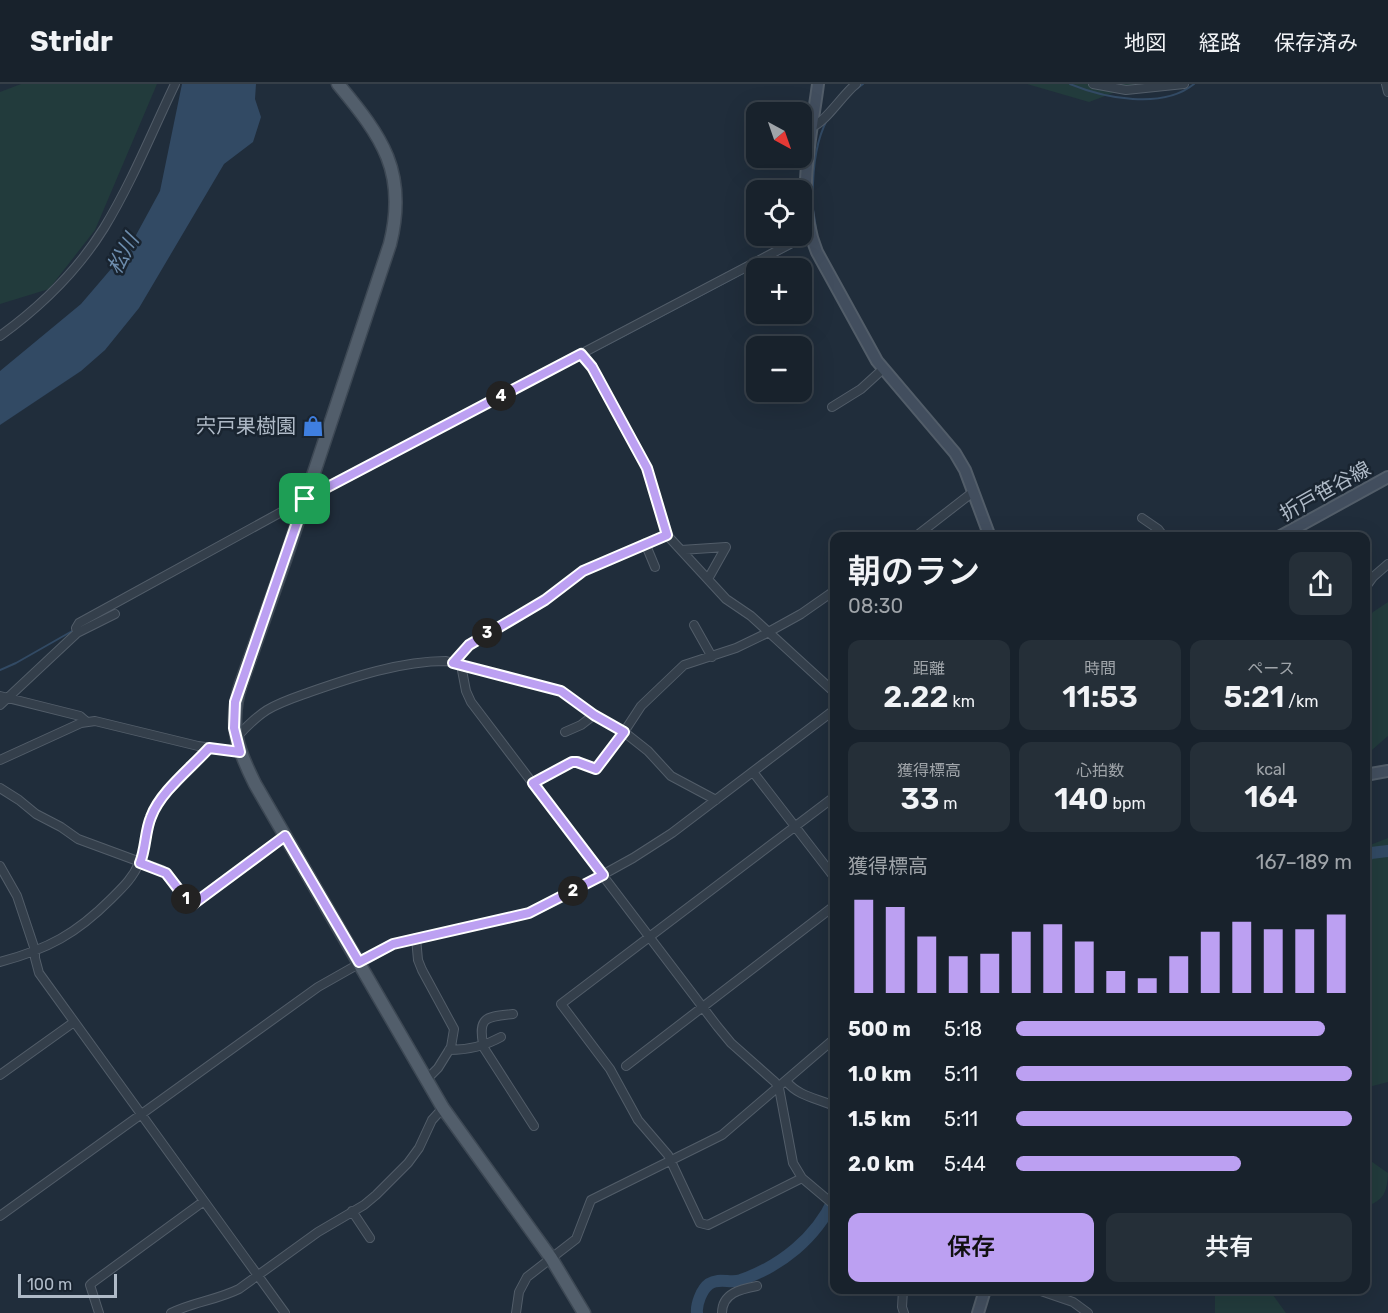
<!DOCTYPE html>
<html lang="ja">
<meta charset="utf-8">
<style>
:root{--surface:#18222c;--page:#252f38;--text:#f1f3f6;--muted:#9fa4a9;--line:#363f48;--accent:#bca0f2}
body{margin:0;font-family:Rubik,"Noto Sans JP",sans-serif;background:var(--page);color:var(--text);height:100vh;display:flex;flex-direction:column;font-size:22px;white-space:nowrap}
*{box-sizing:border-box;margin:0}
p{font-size:20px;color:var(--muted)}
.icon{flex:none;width:33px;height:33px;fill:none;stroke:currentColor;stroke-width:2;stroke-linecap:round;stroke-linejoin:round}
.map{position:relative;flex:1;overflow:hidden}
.sheet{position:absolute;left:830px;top:448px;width:540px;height:762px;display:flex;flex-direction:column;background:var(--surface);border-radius:12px;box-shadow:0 6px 24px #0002,0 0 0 2px var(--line)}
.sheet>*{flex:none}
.needle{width:39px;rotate:140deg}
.buttons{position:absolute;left:746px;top:18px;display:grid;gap:12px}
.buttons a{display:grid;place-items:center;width:66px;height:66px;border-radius:12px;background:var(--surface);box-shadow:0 6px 24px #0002,0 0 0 2px var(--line);font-size:30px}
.scale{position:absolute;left:18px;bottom:15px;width:99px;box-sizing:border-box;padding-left:6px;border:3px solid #afbac7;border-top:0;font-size:16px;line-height:21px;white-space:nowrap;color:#afbac7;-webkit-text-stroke:4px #192430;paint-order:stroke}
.pin{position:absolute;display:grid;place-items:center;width:51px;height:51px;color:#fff;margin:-26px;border-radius:12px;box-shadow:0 3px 9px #0006}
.km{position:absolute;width:30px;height:30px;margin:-15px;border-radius:50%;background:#222;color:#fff;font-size:16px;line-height:30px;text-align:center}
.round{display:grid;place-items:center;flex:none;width:63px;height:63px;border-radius:12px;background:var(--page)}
.overview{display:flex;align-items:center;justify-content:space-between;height:102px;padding:0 18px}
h1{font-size:33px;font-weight:600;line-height:45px}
.figures{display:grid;grid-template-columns:repeat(3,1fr);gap:9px;height:102px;padding:6px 18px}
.figures div{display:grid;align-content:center;border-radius:12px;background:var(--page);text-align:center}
.figures b{font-size:30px;font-weight:600}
.figures small{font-size:16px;font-weight:400}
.figures p{font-size:16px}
.chart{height:168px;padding:12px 18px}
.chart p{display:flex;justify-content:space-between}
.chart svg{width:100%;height:108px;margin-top:6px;stroke:var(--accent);stroke-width:6}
.cta{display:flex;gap:12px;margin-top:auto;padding:12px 18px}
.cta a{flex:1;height:69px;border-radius:12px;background:var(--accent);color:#111;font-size:24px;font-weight:600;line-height:69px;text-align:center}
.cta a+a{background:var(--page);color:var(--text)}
ul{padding:0 18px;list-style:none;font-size:20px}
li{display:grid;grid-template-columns:96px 72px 1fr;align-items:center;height:45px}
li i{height:15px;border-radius:8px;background:var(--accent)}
header{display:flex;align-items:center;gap:36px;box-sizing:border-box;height:84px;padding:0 30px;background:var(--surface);border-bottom:2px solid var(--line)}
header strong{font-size:28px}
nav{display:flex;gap:33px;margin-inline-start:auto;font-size:21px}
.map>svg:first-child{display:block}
.green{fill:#223b3c}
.water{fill:#324a64}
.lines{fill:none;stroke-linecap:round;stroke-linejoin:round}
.stream{stroke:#324a64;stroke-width:2}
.river{stroke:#324a64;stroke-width:12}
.street-casing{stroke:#525d69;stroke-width:10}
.secondary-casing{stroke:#525d69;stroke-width:14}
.primary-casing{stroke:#3d4854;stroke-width:15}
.street{stroke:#343f4b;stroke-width:8}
.secondary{stroke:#424e5e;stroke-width:10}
.primary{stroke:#525e6b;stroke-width:12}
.route-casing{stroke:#fff;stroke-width:12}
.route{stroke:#bca0f2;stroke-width:8}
.labels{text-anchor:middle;stroke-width:5;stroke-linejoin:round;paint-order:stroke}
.poi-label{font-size:20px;fill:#afbac7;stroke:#192430;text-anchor:end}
.street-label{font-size:20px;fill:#afbac7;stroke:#192430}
.water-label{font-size:21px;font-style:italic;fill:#6d8dad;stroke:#192430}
</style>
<header>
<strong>Stridr</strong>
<nav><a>地図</a><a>経路</a><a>保存済み</a></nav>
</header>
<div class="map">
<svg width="1388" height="1229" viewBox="0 0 1388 1229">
<rect width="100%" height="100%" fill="#202d3b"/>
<path class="green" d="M 21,0 L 157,0 L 95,146 L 49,205 L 0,220 L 0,8 Z
M 1027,0 L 1137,0 L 1089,18 Z
M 1388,518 L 1388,652 L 1365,672 L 1365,538 L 1373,528 Z
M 1388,754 L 1388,998 L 1365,1004 L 1365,763 Z
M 1365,1073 L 1388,1089 C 1387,1109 1384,1116 1365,1123 Z
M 1215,1206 L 1273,1206 L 1273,1211 L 1286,1229 L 1215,1229 Z"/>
<path class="water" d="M 182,0 L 256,0 L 255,15 L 261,33 L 253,58 L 224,80 L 139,224 L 105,266 L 81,287 L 0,341 L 0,287 L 81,220 L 129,164 L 160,107 Z"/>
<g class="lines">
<path class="stream" d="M 1070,0 C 1104,14 1162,26 1194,0
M 855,6 L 863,0
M 815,150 L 816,149 C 816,140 814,133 813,125 C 812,98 814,60 827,36
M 494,320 L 794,162
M 0,586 L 16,579 L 74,546"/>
<path class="river" d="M 1365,773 L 1371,769 L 1388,767
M 697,1229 C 696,1220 702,1205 709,1200 C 719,1193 731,1200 741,1196 C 781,1182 816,1154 834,1115"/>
<defs>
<path id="street" d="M 1093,0 L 1126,6 L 1184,0
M 1386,0 L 1388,8
M 812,43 C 825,39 843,10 856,0
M 0,252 C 40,223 78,186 104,144 C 132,98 152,48 175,0
M 581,270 L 592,283 L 647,384 L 667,451 L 726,515 L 751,532 L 834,608
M 832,323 L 861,305 L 883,285
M 1142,434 L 1158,445 L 1164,453
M 915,453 L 973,408
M 645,459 L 655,483
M 681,466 L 726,463 L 708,495
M 1365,504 L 1373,493 L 1388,480
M 694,541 L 712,573
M 77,549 L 76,544 L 79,539 L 305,415 L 809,150
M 453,579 L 469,561 L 545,516 L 583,487 L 667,451
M 461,581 L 466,607 L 471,618 L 717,942 L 731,959 L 775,998 L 779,1004 L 793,1079 L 802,1094 L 834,1121
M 0,612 L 80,632 L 87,638
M 0,621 L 77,549 L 115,530
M 565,648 L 581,641 L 594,631
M 236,654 C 245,644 256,633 267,626 C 280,618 296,613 310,608 C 353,593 401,577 446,577 L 561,607 L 594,631 L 624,648 L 648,667 L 671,692 L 716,716
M 0,676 L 81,639 L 95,637 L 198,662 L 240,668
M 753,688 L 834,793
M 533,699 L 571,678 L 577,678 L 596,685 L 624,648 L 641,622 L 684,581 L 736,564 L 763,551 L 801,530 L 834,507
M 0,704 L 19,716 L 36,730 L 61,743 L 78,755 L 162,786 L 192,821 L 285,752
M 0,782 L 17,812 L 35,866 L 35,874 L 39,889 L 285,1229
M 416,854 L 418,876 L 422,886 L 454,945 L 451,963 L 438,984 L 427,995
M 0,878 C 48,865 76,850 111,815 C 122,804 133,794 139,779 C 148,759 146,737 159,718 C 172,698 193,682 209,664
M 483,960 C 478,932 487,933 513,930
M 482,961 L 534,1042
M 449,966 C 467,966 485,962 501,953
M 626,982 L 834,822
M 0,991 L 74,938
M 786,997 C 799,1013 817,1014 834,1022
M 802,1094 L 708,1141 L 700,1139 L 668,1071 L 638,1036 L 610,985 L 561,920 L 834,713
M 352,1127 L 370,1154
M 0,1132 L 318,903 L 394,860 L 529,829 L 557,816 L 633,774 L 672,749 L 834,626
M 903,1206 L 902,1223 L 904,1229
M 1038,1206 L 1073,1218 L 1088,1229
M 99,1229 L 90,1201 L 92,1199 L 204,1117
M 171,1229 C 193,1218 217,1216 239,1205 L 318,1148 L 364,1121 L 376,1111 L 408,1079 L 419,1064 L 432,1036 L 443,1024
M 516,1229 L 519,1208 L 527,1193 L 576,1155 L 591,1116 L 722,1051 L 834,955
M 722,1229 C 722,1209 741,1205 757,1202"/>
<path id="secondary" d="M 818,0 C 811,55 795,115 817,168 L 877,277 L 955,369 L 965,386 L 990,453
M 1279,453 L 1388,393
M 1365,691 L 1388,687
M 978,1229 L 985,1206"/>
<path id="primary" d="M 338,0 C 382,53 408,88 390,160 L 285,476 L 241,600 C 228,640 237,664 255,700 L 443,1024 L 551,1174 L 584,1229"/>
</defs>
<use href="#street" class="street-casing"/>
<use href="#secondary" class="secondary-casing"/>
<use href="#primary" class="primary-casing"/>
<use href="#street" class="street"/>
<use href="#secondary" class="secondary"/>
<use href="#primary" class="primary"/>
</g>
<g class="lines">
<defs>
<path id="route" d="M 581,270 L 592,283 L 647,384 L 667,451 L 583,487 L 545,516 L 469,561 L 453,579 L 561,607 L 594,631 L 624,648 L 596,685 L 577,678 L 572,678 L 533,699 L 603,791 L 529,829 L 393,860 L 359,878 L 285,752 L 192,821 L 189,819 L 166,789 L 140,779 C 146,764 145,747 151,733 C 160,708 191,684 209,664 L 240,668 L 234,644 L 235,618 L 305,415 Z"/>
</defs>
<use href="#route" class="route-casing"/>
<use href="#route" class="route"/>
</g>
<defs>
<symbol id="shop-bare" viewBox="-9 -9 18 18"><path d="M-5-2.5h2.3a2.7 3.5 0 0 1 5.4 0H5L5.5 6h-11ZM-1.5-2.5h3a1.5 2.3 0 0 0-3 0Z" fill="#3f7fe0" stroke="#192430" stroke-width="2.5" paint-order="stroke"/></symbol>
</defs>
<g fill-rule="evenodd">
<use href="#shop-bare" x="298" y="327" width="30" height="30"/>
</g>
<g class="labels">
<g class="poi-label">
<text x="296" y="349">宍戸果樹園</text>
</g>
<g class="street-label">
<text transform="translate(1325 407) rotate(-29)" y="7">折戸笹谷線</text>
</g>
<g class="water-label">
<text transform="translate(123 170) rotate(-61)" y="7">松川</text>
</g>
</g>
</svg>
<div class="buttons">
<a><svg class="needle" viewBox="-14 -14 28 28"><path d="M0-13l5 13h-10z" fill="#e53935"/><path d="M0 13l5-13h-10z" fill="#9fa4a9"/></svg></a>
<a><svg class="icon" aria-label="locate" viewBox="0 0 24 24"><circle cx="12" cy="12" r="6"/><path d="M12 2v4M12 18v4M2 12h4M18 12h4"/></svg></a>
<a>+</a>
<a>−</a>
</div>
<div class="scale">100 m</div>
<div class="pin" style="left:305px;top:415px;background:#1e9e55"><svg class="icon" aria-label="arrive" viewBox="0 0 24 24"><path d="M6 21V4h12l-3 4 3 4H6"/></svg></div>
<b class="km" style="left:186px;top:815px">1</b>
<b class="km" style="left:573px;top:807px">2</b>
<b class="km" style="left:487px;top:549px">3</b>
<b class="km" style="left:501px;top:312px">4</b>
<section class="sheet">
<div class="overview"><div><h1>朝のラン</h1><p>08:30</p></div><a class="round"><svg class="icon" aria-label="share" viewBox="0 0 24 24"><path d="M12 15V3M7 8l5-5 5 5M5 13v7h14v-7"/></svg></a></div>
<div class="figures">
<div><p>距離</p><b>2.22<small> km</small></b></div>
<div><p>時間</p><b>11:53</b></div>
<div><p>ペース</p><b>5:21<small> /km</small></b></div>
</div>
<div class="figures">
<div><p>獲得標高</p><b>33<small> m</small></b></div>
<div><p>心拍数</p><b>140<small> bpm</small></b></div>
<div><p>kcal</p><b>164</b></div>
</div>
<div class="chart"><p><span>獲得標高</span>167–189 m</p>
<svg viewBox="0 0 160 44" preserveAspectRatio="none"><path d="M5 44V6M15 44V9M25 44V21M35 44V29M45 44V28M55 44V19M65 44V16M75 44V23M85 44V35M95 44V38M105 44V29M115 44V19M125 44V15M135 44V18M145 44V18M155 44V12"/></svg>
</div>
<ul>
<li><b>500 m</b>5:18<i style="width:92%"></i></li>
<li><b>1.0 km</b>5:11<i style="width:100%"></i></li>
<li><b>1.5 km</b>5:11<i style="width:100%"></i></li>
<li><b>2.0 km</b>5:44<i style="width:67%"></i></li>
</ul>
<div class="cta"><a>保存</a><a>共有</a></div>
</section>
</div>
